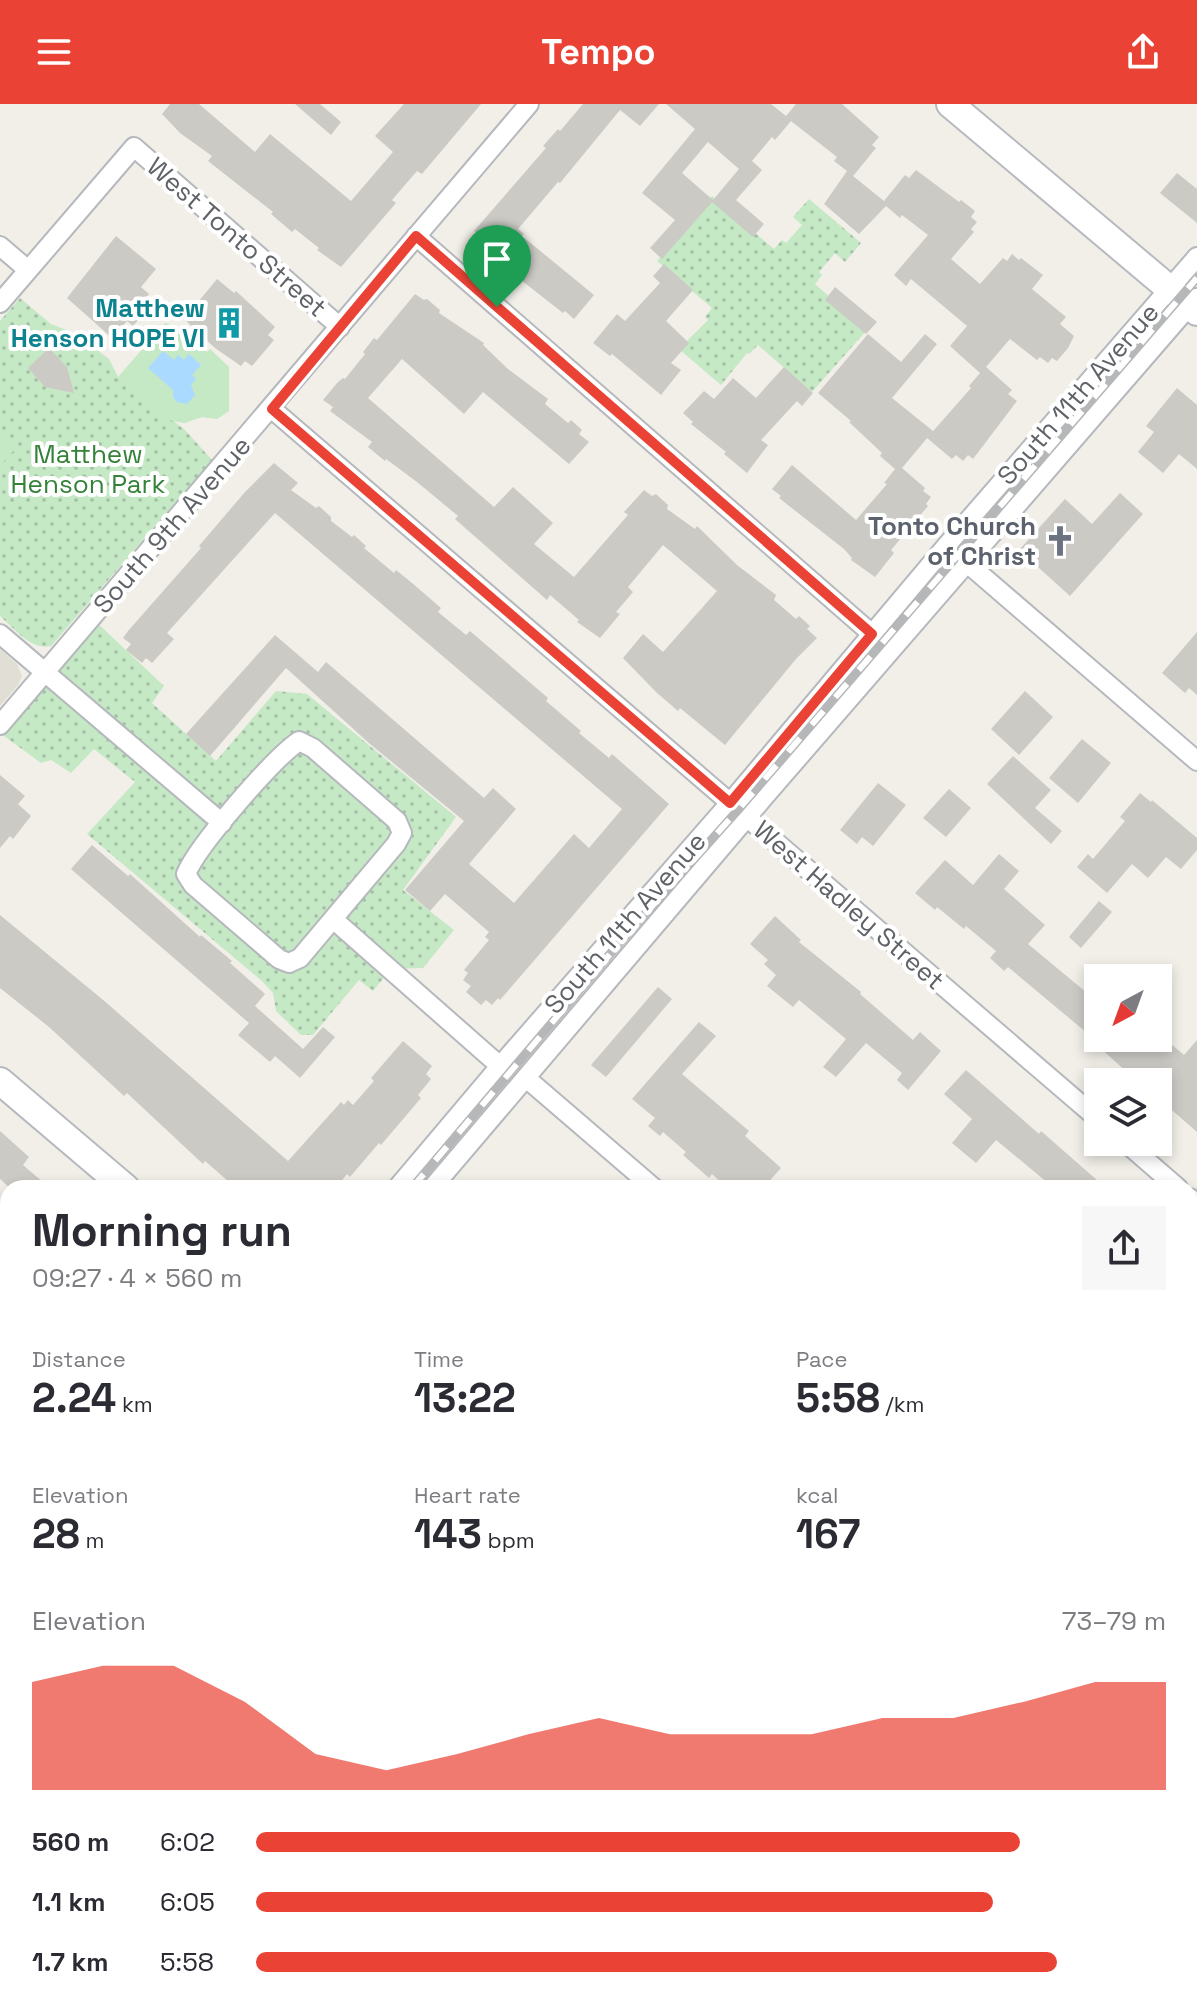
<!DOCTYPE html>
<meta charset="utf-8">
<style>
:root{--surface:#fff;--page:#f7f7f7;--text:#2b2b33;--muted:#7c7c81;--accent:#ea4335}
body{margin:0;font-family:"Space Grotesk",sans-serif;background:var(--page);color:var(--text);height:100vh;display:flex;flex-direction:column;font-size:30px;white-space:nowrap}
*{box-sizing:border-box;margin:0}
p{font-size:26px;color:var(--muted)}
.icon{flex:none;width:44px;height:44px;fill:none;stroke:currentColor;stroke-width:2;stroke-linecap:round;stroke-linejoin:round}
.map{position:relative;flex:1;overflow:hidden}
.side{position:absolute;left:0px;top:1076px;width:1198px;height:830px;display:flex;flex-direction:column;background:var(--surface);border-radius:24px 24px 0 0;box-shadow:0 4px 12px #0003}
.side>*{flex:none}
.needle{width:52px;rotate:221deg}
.tools{position:absolute;left:1084px;top:860px;display:grid;gap:16px}
.tools a{display:grid;place-items:center;width:88px;height:88px;border-radius:0px;background:var(--surface);box-shadow:0 4px 12px #0003;font-size:40px}
.pin{position:absolute;display:grid;place-items:center;width:68px;height:68px;color:#fff;margin:-82px -34px;border-radius:50% 50% 50% 0;rotate:-45deg;box-shadow:0 0 8px #0007}
.pin .icon{rotate:45deg}
.round{display:grid;place-items:center;flex:none;width:84px;height:84px;border-radius:0px;background:var(--page)}
.overview{display:flex;align-items:center;justify-content:space-between;height:136px;padding:0 32px}
h1{font-size:44px;font-weight:800;line-height:60px}
.stats{display:grid;grid-template-columns:repeat(3,1fr);gap:12px;height:136px;padding:8px 32px}
.stats div{display:grid;align-content:center}
.stats b{font-size:40px;font-weight:800}
.stats small{font-size:22px;font-weight:400}
.stats p{font-size:22px}
.chart{height:224px;padding:16px 32px}
.chart p{display:flex;justify-content:space-between}
.chart svg{width:100%;height:144px;margin-top:8px;fill:var(--accent);opacity:.7}
ul{padding:0 32px;list-style:none;font-size:26px}
li{display:grid;grid-template-columns:128px 96px 1fr;align-items:center;height:60px}
li i{height:20px;border-radius:10px;background:var(--accent)}
header{display:flex;justify-content:space-between;align-items:center;height:104px;padding:0 32px;background:var(--accent);color:#fff;font-size:36px;font-weight:800}
.map>svg:first-child{display:block}
.education{fill:#e1ded6}
.grass{fill:url(#grass-dots)}
.garden{fill:#c5e8c5}
.water{fill:#aadaff}
.building{fill:#cccac5;fill-rule:evenodd}
.lines{fill:none;stroke-linecap:round;stroke-linejoin:round}
.street-casing{stroke:#b5b8bc;stroke-width:22}
.secondary-casing{stroke:#b6babf;stroke-width:30}
.street{stroke:#fff;stroke-width:18}
.secondary{stroke:#fff;stroke-width:26}
.rail-casing{stroke:#b6b7b8;stroke-width:9}
.rail{stroke:#fff;stroke-width:6;stroke-dasharray:18;stroke-linecap:butt}
.route-casing{stroke:#fff;stroke-width:16}
.route{stroke:#ea4335;stroke-width:10}
.labels{text-anchor:middle;stroke-width:8;stroke-linejoin:round;paint-order:stroke}
.street-label{font-size:26px;fill:#5f6368;stroke:#fff}
.culture-label{font-size:26px;font-weight:bold;fill:#0d838f;stroke:#fff;text-anchor:end}
.park-label{font-size:26px;fill:#348238;stroke:#fff}
.worship-label{font-size:26px;font-weight:bold;fill:#5b616d;stroke:#fff;text-anchor:end}
</style>
<header><svg class="icon" aria-label="menu" viewBox="0 0 24 24"><path d="M4 6h16M4 12h16M4 18h16"/></svg>Tempo<svg class="icon" aria-label="share" viewBox="0 0 24 24"><path d="M12 15V3M7 8l5-5 5 5M5 13v7h14v-7"/></svg></header>
<div class="map">
<svg width="1197" height="1905" viewBox="0 0 1197 1905">
<defs>
<pattern id="grass-dots" width="8" height="8" patternUnits="userSpaceOnUse" patternTransform="scale(2)"><rect width="8" height="8" fill="#c5e8c5"/><path d="M2 2h.1M6 6h.1" fill="none" stroke="#a3c0a4" stroke-width="1.8" stroke-linecap="round"/></pattern>
</defs>
<rect width="100%" height="100%" fill="#f1efe8"/>
<path class="education" d="M 0,545 L 17,560 L 22,572 L 18,581 L 0,602 Z"/>
<path class="grass" d="M 712,92 L 774,145 L 782,136 L 786,139 L 802,121 L 793,113 L 809,95 L 861,139 L 845,158 L 835,149 L 819,168 L 822,171 L 815,180 L 867,226 L 812,288 L 758,241 L 749,250 L 747,249 L 721,281 L 679,245 L 708,216 L 705,213 L 712,204 L 657,157 Z
M 20,194 L 51,220 L 74,229 L 109,255 L 118,273 L 185,326 L 212,356 L 51,542 C 30,546 15,525 0,512 L 0,217 Z
M 92,514 L 164,582 L 152,599 L 216,657 L 276,587 L 307,590 L 456,713 L 403,786 L 454,826 L 423,864 L 391,865 L 373,887 L 359,876 L 313,931 L 301,931 L 276,907 L 273,889 L 262,877 L 87,730 L 135,678 L 94,645 L 71,669 L 51,656 L 41,659 L 0,629 Z
M 1190,1323 L 1197,1329 L 1197,1393 L 1190,1402 Z"/>
<path class="garden" d="M 165,219 L 177,223 L 207,248 L 210,245 L 229,263 L 229,307 L 217,315 L 202,313 L 185,319 L 172,317 L 118,273 Z
M 0,330 L 16,344 L 0,362 Z"/>
<path class="water" d="M 163,247 L 174,256 L 178,251 L 184,256 L 189,250 L 201,261 L 192,271 L 196,275 L 191,281 L 195,291 L 187,300 L 177,298 L 173,293 L 173,286 L 148,264 Z"/>
<path class="building" d="M 170,0 L 199,0 L 255,48 L 270,30 L 351,97 L 393,48 L 375,32 L 404,0 L 481,0 L 422,70 L 417,67 L 392,96 L 396,99 L 341,163 L 317,146 L 319,144 L 295,125 L 292,128 L 271,110 L 273,108 L 208,57 L 212,52 L 180,29 L 162,10 Z
M 295,0 L 320,0 L 341,18 L 331,31 Z
M 583,0 L 659,0 L 640,22 L 620,6 L 560,79 L 558,78 L 518,125 L 524,130 L 522,132 L 594,191 L 574,215 L 565,207 L 563,209 L 512,169 L 514,167 L 479,138 L 482,134 L 474,127 L 546,44 L 543,42 L 558,25 L 560,27 Z
M 666,0 L 771,0 L 786,12 L 796,0 L 842,0 L 879,33 L 872,41 L 876,44 L 853,72 L 884,97 L 905,71 L 909,74 L 916,66 L 959,98 L 961,96 L 975,107 L 971,113 L 977,118 L 971,125 L 974,128 L 951,155 L 980,180 L 1003,154 L 1007,157 L 1012,150 L 1019,156 L 1021,154 L 1043,171 L 1032,185 L 1066,213 L 1060,220 L 1074,232 L 1068,244 L 1057,257 L 1052,254 L 1048,259 L 1040,253 L 1037,256 L 1010,235 L 986,263 L 1012,286 L 1008,290 L 1017,297 L 973,355 L 968,351 L 963,357 L 956,351 L 952,355 L 927,334 L 971,284 L 969,282 L 980,269 L 950,242 L 967,222 L 911,175 L 906,182 L 894,171 L 928,131 L 902,111 L 900,114 L 886,102 L 859,130 L 824,100 L 847,67 L 834,57 L 837,53 L 791,17 L 775,36 L 772,33 L 752,57 L 762,66 L 736,96 L 764,120 L 753,133 L 712,98 L 662,155 L 650,144 L 675,116 L 642,89 L 695,25 ZM 708,38 L 739,65 L 713,96 L 682,69 Z
M 1177,69 L 1197,85 L 1197,119 L 1160,89 Z
M 116,132 L 156,165 L 141,183 L 149,190 L 144,197 L 150,202 L 133,222 L 127,217 L 112,234 L 67,194 Z
M 664,160 L 693,186 L 666,217 L 689,239 L 671,259 L 681,266 L 661,291 L 612,250 L 610,252 L 593,239 L 617,210 L 625,217 L 660,179 L 653,172 Z
M 217,175 L 234,189 L 236,187 L 275,223 L 268,231 L 274,236 L 252,262 L 245,257 L 241,262 L 215,244 L 184,215 Z
M 835,183 L 877,218 L 866,230 L 825,196 Z
M 415,190 L 424,196 L 427,195 L 440,206 L 439,209 L 484,239 L 483,241 L 508,265 L 548,295 L 545,300 L 568,319 L 571,316 L 582,326 L 579,330 L 589,338 L 569,360 L 483,288 L 464,310 L 402,255 L 368,294 L 494,403 L 513,383 L 553,419 L 534,440 L 574,473 L 628,411 L 624,408 L 644,386 L 652,392 L 656,390 L 668,401 L 667,405 L 695,425 L 697,422 L 737,461 L 776,491 L 774,496 L 796,515 L 799,512 L 810,522 L 807,525 L 817,534 L 796,555 L 725,641 L 680,604 L 678,607 L 656,588 L 623,554 L 643,530 L 663,548 L 717,487 L 696,469 L 663,441 L 628,483 L 633,488 L 616,508 L 620,510 L 600,534 L 577,518 L 579,516 L 550,491 L 547,496 L 455,415 L 458,412 L 417,378 L 386,355 L 385,357 L 368,343 L 372,338 L 330,307 L 333,303 L 323,296 L 337,279 L 343,274 L 345,275 L 365,250 L 363,248 L 374,234 L 377,236 Z
M 868,230 L 901,258 L 925,230 L 937,240 L 892,294 L 933,327 L 902,364 L 925,384 L 923,387 L 931,393 L 926,400 L 928,402 L 891,446 L 894,449 L 875,473 L 851,456 L 852,454 L 844,445 L 779,394 L 781,392 L 772,385 L 792,361 L 856,416 L 887,380 L 884,379 L 895,365 L 880,352 L 882,349 L 849,318 L 851,317 L 818,289 Z
M 49,244 L 67,263 L 74,289 L 45,283 L 28,264 Z
M 784,263 L 813,289 L 802,302 L 797,297 L 761,336 L 768,341 L 747,369 L 724,350 L 726,348 L 691,320 L 693,318 L 683,309 L 704,287 L 714,295 L 733,274 L 756,294 Z
M 1177,284 L 1197,301 L 1197,365 L 1179,350 L 1163,369 L 1138,348 L 1154,328 L 1146,322 Z
M 274,359 L 298,379 L 291,386 L 316,404 L 319,402 L 331,413 L 331,417 L 352,433 L 354,431 L 366,442 L 364,444 L 394,469 L 396,466 L 412,479 L 441,504 L 438,508 L 466,531 L 470,527 L 548,594 L 546,597 L 581,627 L 579,629 L 609,654 L 612,650 L 669,700 L 500,896 L 498,894 L 492,901 L 486,896 L 481,901 L 466,888 L 471,882 L 463,876 L 468,869 L 464,866 L 489,836 L 485,833 L 489,828 L 445,790 L 430,807 L 405,786 L 464,717 L 370,640 L 286,564 L 210,652 L 186,630 L 275,531 L 318,568 L 326,558 L 484,694 L 493,684 L 516,705 L 469,760 L 514,799 L 574,730 L 589,744 L 622,705 L 275,409 L 167,529 L 174,535 L 152,559 L 146,554 L 142,559 L 126,546 L 131,540 L 123,534 L 128,527 L 201,444 L 199,442 L 245,388 Z
M 1120,389 L 1143,410 L 1070,492 L 1019,446 L 1065,395 L 1092,420 Z
M 1197,528 L 1197,591 L 1189,584 L 1185,589 L 1162,569 Z
M 1025,587 L 1053,613 L 1019,651 L 991,625 Z
M 1082,635 L 1111,659 L 1078,699 L 1049,674 Z
M 1013,652 L 1051,686 L 1035,704 L 1062,727 L 1051,740 L 987,680 Z
M 0,671 L 25,692 L 18,700 L 31,712 L 13,735 L 10,732 L 0,744 Z
M 878,679 L 906,701 L 873,742 L 862,733 L 857,740 L 840,726 Z
M 949,685 L 971,704 L 946,733 L 923,714 Z
M 1140,689 L 1151,698 L 1152,696 L 1197,734 L 1197,746 L 1181,765 L 1166,753 L 1148,774 L 1132,760 L 1107,789 L 1077,763 L 1088,750 L 1093,755 L 1125,717 L 1120,713 Z
M 92,741 L 128,772 L 130,770 L 200,833 L 201,831 L 232,857 L 230,859 L 265,890 L 255,902 L 303,945 L 323,923 L 335,933 L 300,974 L 275,952 L 270,958 L 238,931 L 249,919 L 71,765 Z
M 999,750 L 1019,767 L 1004,785 L 1045,821 L 1028,840 L 1098,898 L 1098,934 L 1164,934 L 1184,951 L 1197,936 L 1197,1028 L 1158,994 L 1158,978 L 1138,978 L 1089,934 L 1093,934 L 1008,863 L 1004,867 L 990,854 L 996,847 L 966,822 L 964,825 L 937,803 L 935,806 L 915,789 L 945,756 L 973,781 Z
M 1099,797 L 1112,808 L 1081,844 L 1069,833 Z
M 0,811 L 102,895 L 288,1057 L 341,998 L 344,1001 L 348,996 L 353,1001 L 374,977 L 371,974 L 403,937 L 432,962 L 426,970 L 431,975 L 418,991 L 421,994 L 381,1041 L 379,1039 L 350,1073 L 347,1070 L 336,1084 L 236,1084 L 205,1057 L 203,1060 L 127,989 L 124,992 L 49,923 L 0,884 Z
M 775,812 L 801,836 L 799,838 L 861,888 L 860,890 L 913,936 L 920,928 L 941,947 L 908,986 L 897,976 L 902,969 L 866,939 L 836,973 L 823,963 L 846,935 L 799,896 L 793,903 L 767,882 L 776,871 L 764,860 L 768,856 L 750,840 Z
M 658,883 L 672,895 L 606,973 L 591,961 Z
M 699,918 L 716,932 L 682,970 L 749,1027 L 745,1032 L 781,1064 L 763,1084 L 727,1084 L 712,1070 L 709,1074 L 683,1051 L 686,1048 L 663,1028 L 660,1032 L 648,1022 L 655,1014 L 632,995 Z
M 966,966 L 1039,1030 L 1041,1027 L 1106,1084 L 1054,1084 L 996,1036 L 976,1059 L 952,1039 L 972,1015 L 944,990 Z
M 0,1027 L 29,1053 L 23,1061 L 50,1084 L 10,1084 L 0,1075 Z"/>
<g class="lines">
<defs>
<path id="street" d="M 416,132 L 872,530
M 0,142 L 28,166
M 0,199 L 134,43 L 340,223
M 272,305 L 1098,1015
M 966,458 L 1197,657
M 0,530 L 222,719
M 0,621 L 529,0
M 299,637 L 313,644 L 397,717 L 402,729 L 396,740 L 300,854 L 289,859 L 279,855 L 193,781 L 186,770 C 198,741 273,655 299,637 Z
M 333,815 L 500,962
M 526,974 L 654,1084
M 1125,1038 L 1178,1084
M 397,1084 L 500,962 L 730,699 L 947,441 L 1197,153
M 432,1084 L 765,692 L 1196,194
M 1190,1094 L 1197,1100
M 1190,1135 L 1197,1127
M 0,1418 L 8,1425
M 1190,1544 L 1197,1550
M 0,1575 L 8,1566
M 554,1898 L 563,1905"/>
<path id="secondary" d="M 950,0 L 1197,208
M 0,977 L 126,1084
M 1077,1898 L 1086,1905"/>
</defs>
<use href="#street" class="street-casing"/>
<use href="#secondary" class="secondary-casing"/>
<use href="#street" class="street"/>
<use href="#secondary" class="secondary"/>
<defs>
<path id="rail" d="M 412,1084 L 627,830 L 738,706 L 1197,174
M 0,1435 L 8,1426
M 0,1608 L 8,1615
M 313,1898 L 320,1905"/>
</defs>
<use href="#rail" class="rail-casing"/>
<use href="#rail" class="rail"/>
</g>
<g class="lines">
<defs>
<path id="route" d="M 416,132 L 872,530 L 730,699 L 272,305 Z"/>
</defs>
<use href="#route" class="route-casing"/>
<use href="#route" class="route"/>
</g>
<defs>
<symbol id="building-bare" viewBox="-9 -9 18 18"><path d="M-4-6H4V6H1V3H-1V6H-4ZM-2.5-4.3h1.7v1.8h-1.7ZM.8-4.3h1.7v1.8H.8ZM-2.5-1h1.7V.8h-1.7ZM.8-1h1.7V.8H.8Z" fill="#0f9aa8" stroke="#fff" stroke-width="2.5" paint-order="stroke"/></symbol>
<symbol id="church-bare" viewBox="-9 -9 18 18"><path d="M-1.2-6h2.4v3.5h3.3v2.4h-3.3V6h-2.4V-.1h-3.3v-2.4h3.3Z" fill="#6b7280" stroke="#fff" stroke-width="2.5" paint-order="stroke"/></symbol>
</defs>
<g fill-rule="evenodd">
<use href="#building-bare" x="207" y="197" width="44" height="44"/>
<use href="#church-bare" x="1038" y="415" width="44" height="44"/>
</g>
<g class="labels">
<g class="street-label">
<text transform="translate(237 133) rotate(41)" y="9">West Tonto Street</text>
<text transform="translate(1078 290) rotate(-49)" y="9">South 11th Avenue</text>
<text transform="translate(172 421) rotate(-49)" y="9">South 9th Avenue</text>
<text transform="translate(849 801) rotate(41)" y="9">West Hadley Street</text>
<text transform="translate(625 819) rotate(-49)" y="9">South 11th Avenue</text>
</g>
<g class="culture-label">
<text x="205" y="213">Matthew<tspan x="205" dy="30">Henson HOPE VI</tspan></text>
</g>
<g class="park-label">
<text x="88" y="359">Matthew<tspan x="88" dy="30">Henson Park</tspan></text>
</g>
<g class="worship-label">
<text x="1036" y="431">Tonto Church<tspan x="1036" dy="30">of Christ</tspan></text>
</g>
</g>
</svg>
<div class="tools">
<a><svg class="needle" viewBox="-14 -14 28 28"><path d="M0-13l5 13h-10z" fill="#e53935"/><path d="M0 13l5-13h-10z" fill="#7c7c81"/></svg></a>
<a><svg class="icon" aria-label="layers" viewBox="0 0 24 24"><path d="M12 4l9 5-9 5-9-5zM3 14l9 5 9-5"/></svg></a>
</div>
<div class="pin" style="left:497px;top:203px;background:#1e9e55"><svg class="icon" aria-label="arrive" viewBox="0 0 24 24"><path d="M6 21V4h12l-3 4 3 4H6"/></svg></div>
<section class="side">
<div class="overview"><div><h1>Morning run</h1><p>09:27 · 4 × 560 m</p></div><a class="round"><svg class="icon" aria-label="share" viewBox="0 0 24 24"><path d="M12 15V3M7 8l5-5 5 5M5 13v7h14v-7"/></svg></a></div>
<div class="stats">
<div><p>Distance</p><b>2.24<small> km</small></b></div>
<div><p>Time</p><b>13:22</b></div>
<div><p>Pace</p><b>5:58<small> /km</small></b></div>
</div>
<div class="stats">
<div><p>Elevation</p><b>28<small> m</small></b></div>
<div><p>Heart rate</p><b>143<small> bpm</small></b></div>
<div><p>kcal</p><b>167</b></div>
</div>
<div class="chart"><p><span>Elevation</span>73–79 m</p>
<svg viewBox="0 0 160 44" preserveAspectRatio="none"><path d="M0 44V11L10 6L20 6L30 17L40 33L50 38L60 33L70 27L80 22L90 27L100 27L110 27L120 22L130 22L140 17L150 11L160 11V44z"/></svg>
</div>
<ul>
<li><b>560 m</b>6:02<i style="width:84%"></i></li>
<li><b>1.1 km</b>6:05<i style="width:81%"></i></li>
<li><b>1.7 km</b>5:58<i style="width:88%"></i></li>
</ul>
</section>
</div>
